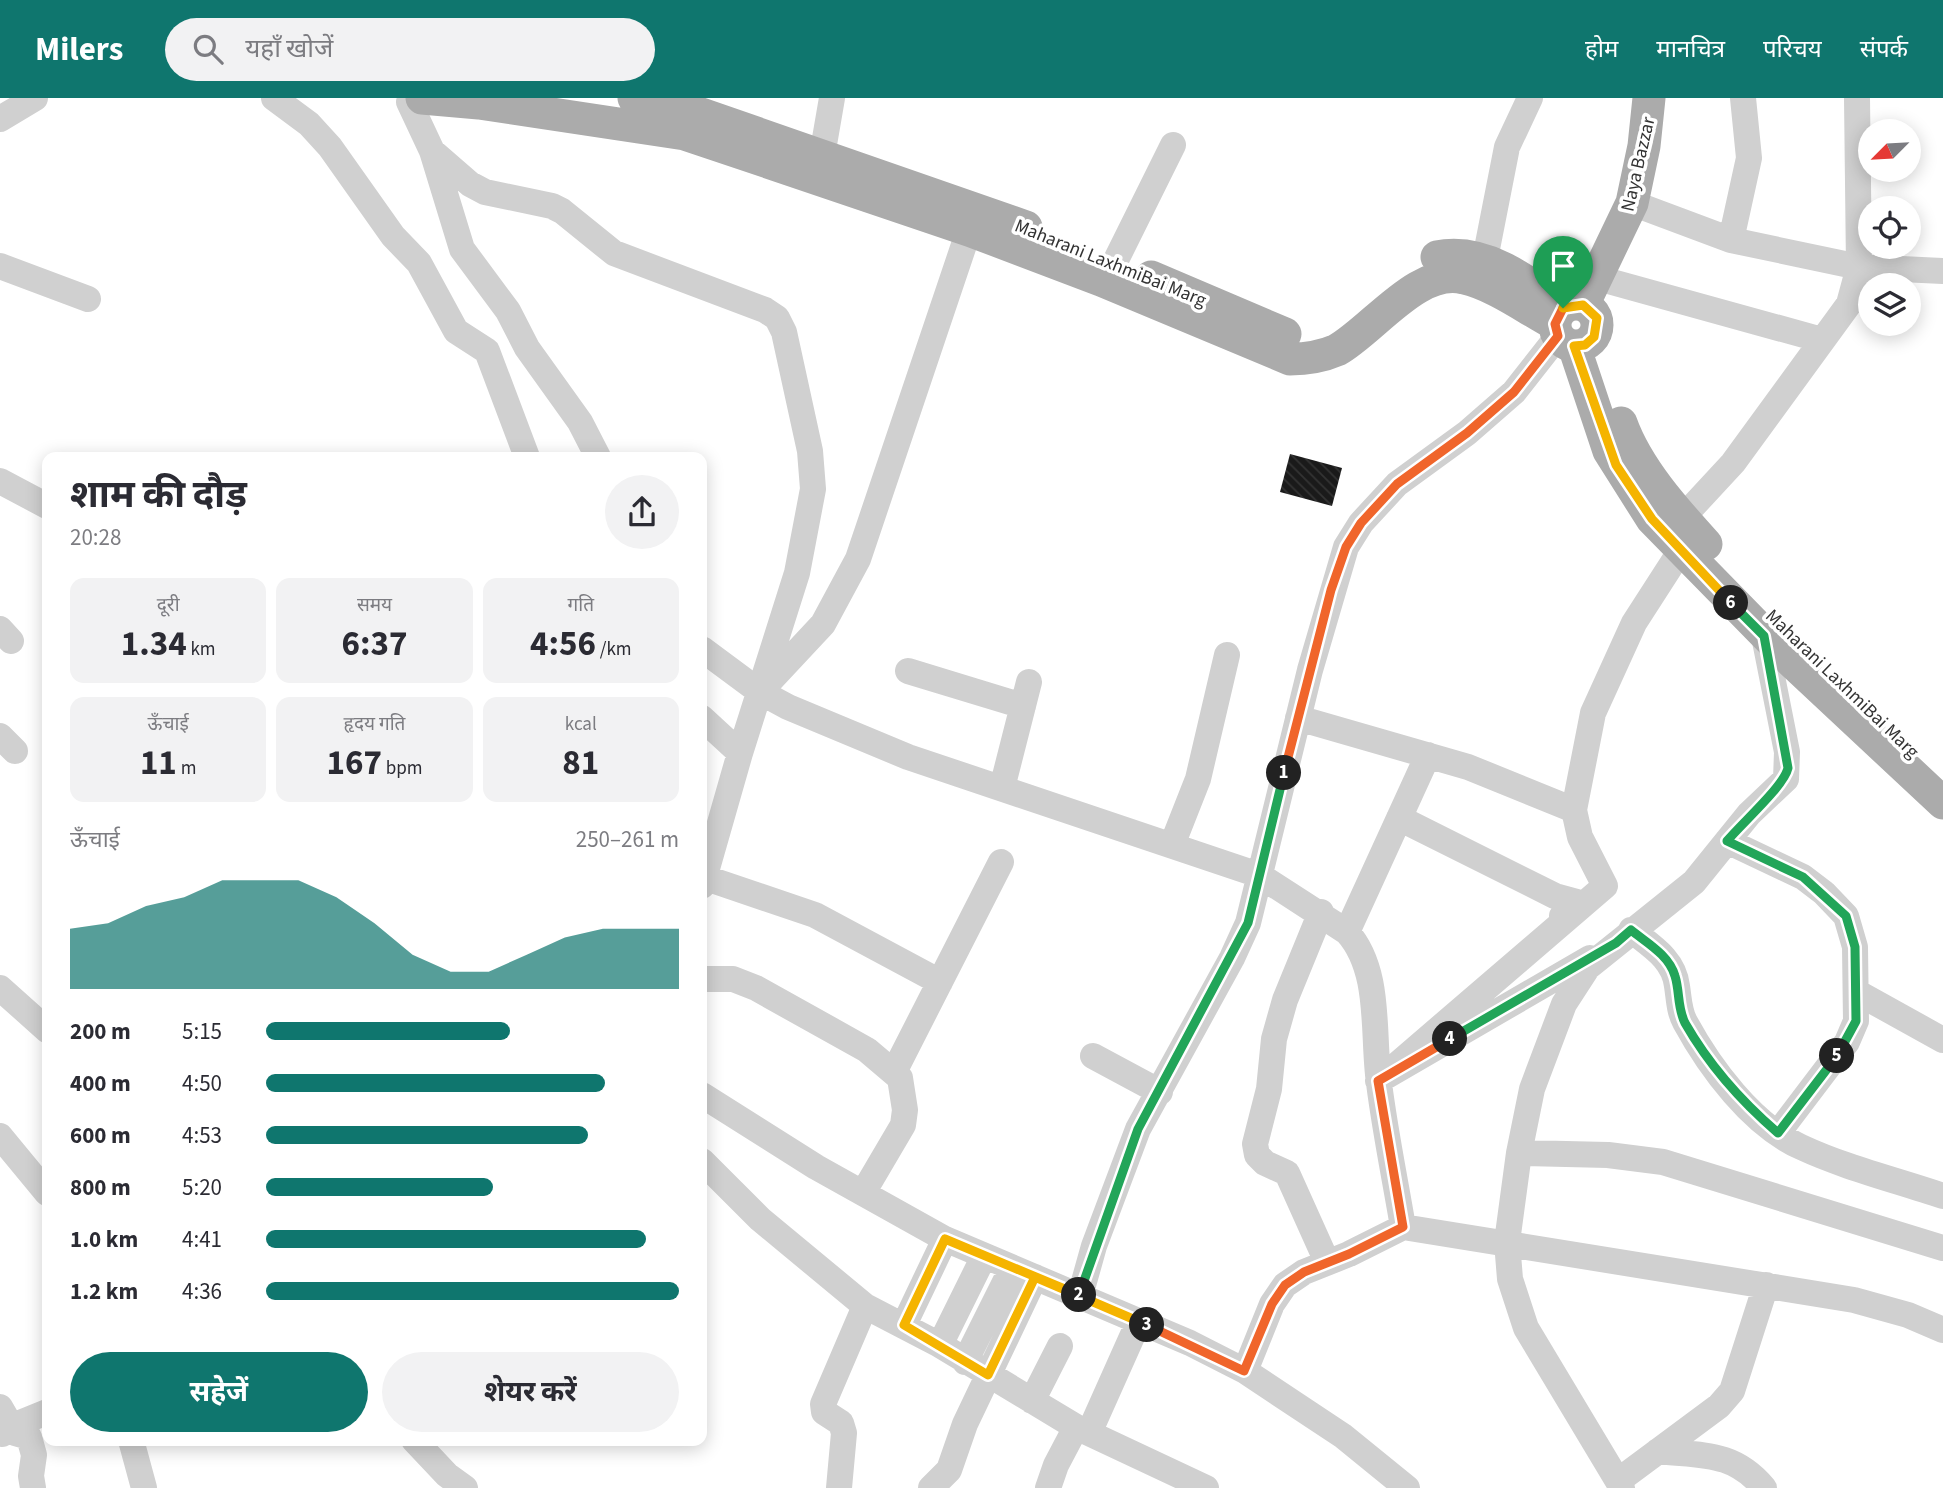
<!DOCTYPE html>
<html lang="hi">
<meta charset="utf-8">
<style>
:root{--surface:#fff;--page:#f2f2f3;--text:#2b2b33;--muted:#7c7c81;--accent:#0f766e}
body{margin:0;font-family:"Source Sans 3","Noto Sans Devanagari",sans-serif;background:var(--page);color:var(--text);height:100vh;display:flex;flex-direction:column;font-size:26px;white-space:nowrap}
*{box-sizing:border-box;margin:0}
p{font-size:23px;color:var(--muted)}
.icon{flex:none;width:38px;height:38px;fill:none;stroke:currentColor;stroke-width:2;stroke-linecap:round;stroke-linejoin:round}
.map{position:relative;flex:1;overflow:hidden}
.panel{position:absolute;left:42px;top:354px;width:665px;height:994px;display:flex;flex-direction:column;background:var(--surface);border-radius:14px;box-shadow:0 4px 18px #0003}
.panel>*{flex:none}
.needle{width:46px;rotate:246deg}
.controls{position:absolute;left:1858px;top:21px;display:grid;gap:14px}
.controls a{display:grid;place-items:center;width:63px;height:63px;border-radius:50%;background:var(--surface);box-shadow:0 4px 18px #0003;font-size:35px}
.pin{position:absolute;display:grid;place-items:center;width:60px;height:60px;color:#fff;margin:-72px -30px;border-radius:50% 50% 50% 0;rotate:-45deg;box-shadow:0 0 7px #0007}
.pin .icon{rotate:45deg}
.km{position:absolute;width:35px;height:35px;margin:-18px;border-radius:50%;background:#222;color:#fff;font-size:19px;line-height:35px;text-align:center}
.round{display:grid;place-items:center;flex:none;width:74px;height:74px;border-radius:37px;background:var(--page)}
.summary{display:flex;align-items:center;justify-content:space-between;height:119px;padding:0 28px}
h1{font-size:38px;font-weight:700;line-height:52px}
.stats{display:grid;grid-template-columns:repeat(3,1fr);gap:10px;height:119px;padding:7px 28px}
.stats div{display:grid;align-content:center;border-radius:14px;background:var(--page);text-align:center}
.stats b{font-size:35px;font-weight:700}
.stats small{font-size:19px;font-weight:400}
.stats p{font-size:19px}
.chart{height:196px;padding:14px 28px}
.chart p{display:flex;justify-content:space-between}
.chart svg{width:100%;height:126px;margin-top:7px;fill:var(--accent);opacity:.7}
.action{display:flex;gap:14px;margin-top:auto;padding:14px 28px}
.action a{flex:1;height:80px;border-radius:42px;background:var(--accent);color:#fff;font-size:28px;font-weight:700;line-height:80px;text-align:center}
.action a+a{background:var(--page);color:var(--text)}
ul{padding:0 28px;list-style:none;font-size:23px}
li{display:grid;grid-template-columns:112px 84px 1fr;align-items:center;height:52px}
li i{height:18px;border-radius:9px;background:var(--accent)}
header{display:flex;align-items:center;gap:42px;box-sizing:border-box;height:98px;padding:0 35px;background:var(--accent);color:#fff}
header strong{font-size:33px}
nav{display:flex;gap:38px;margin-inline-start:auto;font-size:24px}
.search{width:490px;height:63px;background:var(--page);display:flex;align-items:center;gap:18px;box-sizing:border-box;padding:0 24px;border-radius:38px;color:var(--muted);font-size:26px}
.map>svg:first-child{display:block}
.building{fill:url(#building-back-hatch)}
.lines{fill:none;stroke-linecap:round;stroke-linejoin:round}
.minor{stroke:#d0d0d0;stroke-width:26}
.major{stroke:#ababab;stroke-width:33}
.split-1-casing{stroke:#fff;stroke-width:14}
.split-2-casing{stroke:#fff;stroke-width:14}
.split-3-casing{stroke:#fff;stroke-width:14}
.split-4-casing{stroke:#fff;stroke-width:14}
.split-5-casing{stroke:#fff;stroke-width:14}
.split-6-casing{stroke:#fff;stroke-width:14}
.split-7-casing{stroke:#fff;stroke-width:14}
.split-1{stroke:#f0652b;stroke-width:9}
.split-2{stroke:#22a559;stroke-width:9}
.split-3{stroke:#f5b400;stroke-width:9}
.split-4{stroke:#f0652b;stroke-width:9}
.split-5{stroke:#22a559;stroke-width:9}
.split-6{stroke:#22a559;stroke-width:9}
.split-7{stroke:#f5b400;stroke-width:9}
.labels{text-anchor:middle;stroke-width:7;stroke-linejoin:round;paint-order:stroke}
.street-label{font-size:19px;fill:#333;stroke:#fff}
</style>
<header>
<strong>Milers</strong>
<div class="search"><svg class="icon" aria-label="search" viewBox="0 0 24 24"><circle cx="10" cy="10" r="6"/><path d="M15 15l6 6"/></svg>यहाँ खोजें</div>
<nav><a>होम</a><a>मानचित्र</a><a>परिचय</a><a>संपर्क</a></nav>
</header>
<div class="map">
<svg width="1943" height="1390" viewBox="0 0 1943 1390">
<defs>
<pattern id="building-back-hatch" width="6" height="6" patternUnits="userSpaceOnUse" patternTransform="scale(1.75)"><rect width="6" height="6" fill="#1a1a1a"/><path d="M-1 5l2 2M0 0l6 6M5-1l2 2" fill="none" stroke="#333"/></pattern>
</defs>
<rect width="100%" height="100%" fill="#fff"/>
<path class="building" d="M 1290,356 L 1342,370 L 1332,408 L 1280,394 Z"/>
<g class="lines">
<path class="minor" d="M 274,0 L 309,26 L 330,49 L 393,138 L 419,165 L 456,233 L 487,253 L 527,359
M 409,4 L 432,53 L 462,151 L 508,213 L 527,250 L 580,324 L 598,359
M 0,21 L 35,0
M 432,53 L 470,86 L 485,94 L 552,108 L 562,113 L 614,155 L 765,212 L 777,220 L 784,234 L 810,353 L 813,391 L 797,475 L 740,655 L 702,788
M 822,58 L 832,0
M 1632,105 L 1731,142 L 1859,169 L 1943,173
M 1731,142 L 1749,60 L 1743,0
M 1485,161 L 1507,49 L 1530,0
M 1115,164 L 1173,47
M 0,168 L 88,201
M 1594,179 L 1822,242
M 0,383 L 47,408
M 1682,420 L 1733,365 L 1849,206 L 1859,169 L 1857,0
M 0,531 L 11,543
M 702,551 L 760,594 L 788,609 L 908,659 L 1259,777 L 1347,834 C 1382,873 1372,936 1379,985 C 1385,1033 1395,1081 1403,1129
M 908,573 L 1023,608
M 766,587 L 823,526 L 858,461 L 969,132
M 702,620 L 740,655
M 1298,620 L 1468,669 L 1574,712
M 0,638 L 15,653
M 1002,690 L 1029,584
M 1399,720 L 1555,798 L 1577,804 L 1562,818
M 1727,743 L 1803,779 L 1824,795 L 1846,818 L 1855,849 L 1856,923 L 1847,944 L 1778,1035
M 1172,747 L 1198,681 L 1227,557
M 703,779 L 815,817 L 940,884
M 1321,814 L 1285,902 L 1274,941 L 1269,991 L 1255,1046 L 1257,1057 L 1265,1065 L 1287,1075 L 1327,1164
M 1631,832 C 1651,848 1674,861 1677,888 C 1679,901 1679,913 1685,924 C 1710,970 1752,1027 1801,1049 C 1846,1070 1896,1082 1943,1098
M 1347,834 L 1428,657
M 1590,860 L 1378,983 L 1605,788 L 1580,739 L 1574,712 L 1593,615 L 1634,525 L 1681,452
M 702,881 L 733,881 L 756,890 L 867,952 L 900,980 L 905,1012 L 903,1027 L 863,1095
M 0,890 L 47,932
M 1858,895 L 1943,942
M 1093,958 L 1160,994
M 894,974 L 1001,764
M 702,997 L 816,1069 L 945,1141 L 1190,1245 L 1245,1273 L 1343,1338 L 1407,1390
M 0,1038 L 47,1095
M 1519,1055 L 1608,1057 L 1663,1064 L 1943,1150
M 702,1063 L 760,1121 L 865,1208 L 940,1247 L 1076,1329 L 1206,1390
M 1080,1198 L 1094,1148 L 1138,1031 L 1232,860 L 1248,825 L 1310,572 L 1346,449 L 1361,425 L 1397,386 L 1467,335 L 1514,294 L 1558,238
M 904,1227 L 945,1141
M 940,1247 L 984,1158
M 965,1264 L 1012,1170
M 1245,1273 L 1272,1206 L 1285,1187 L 1304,1174 L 1349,1156 L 1403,1129 L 1854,1202 L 1908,1217 L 1943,1232
M 1032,1303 L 1060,1248
M 0,1309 L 15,1335 L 29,1339 L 34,1357 L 31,1378 L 33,1390
M 1089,1335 L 1139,1223
M 2,1336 L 10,1329 L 47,1314
M 131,1342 L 144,1390
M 414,1342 L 447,1377 L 465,1390
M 1658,1353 C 1702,1358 1733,1353 1764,1390
M 1618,1383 L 1719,1308 L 1732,1293 L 1766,1187
M 839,1390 L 844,1335 L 841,1325 L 824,1314 L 823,1306 L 865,1208
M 931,1390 L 949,1372 L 965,1326 L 1035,1179
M 1048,1390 L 1056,1367 L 1076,1329
M 1622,1390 L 1526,1230 L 1510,1181 L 1507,1144 L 1519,1055 L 1532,991 L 1564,906 L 1588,869 L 1694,784 L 1749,716 L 1786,681 L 1787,654 L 1764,538"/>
<path class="major" d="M 422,0 L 479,5 L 685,36 L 969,132 L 1101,182 L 1290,261 C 1306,261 1321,259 1337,252 C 1373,232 1418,168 1464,180 C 1495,187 1527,211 1555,226
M 634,0 L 684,10 L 1026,129
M 1437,159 C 1484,149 1527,183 1563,210
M 1151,179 L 1285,236
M1555 227a21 21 0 1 1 42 0a21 21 0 1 1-42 0Z
M 1583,207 L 1632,105 L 1644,48 L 1649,0
M 1574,248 L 1609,353 L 1652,421 L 1791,563 L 1943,705
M 1621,325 C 1637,370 1675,412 1706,446"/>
</g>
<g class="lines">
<defs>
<path id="split-1" d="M 1284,675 L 1331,492 L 1346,449 L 1361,425 L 1397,386 L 1467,335 L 1514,294 L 1558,238 L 1555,226 L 1563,210"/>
<path id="split-2" d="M 1079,1197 L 1138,1031 L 1248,825 L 1284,675"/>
<path id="split-3" d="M 1079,1197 L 945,1141 L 904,1227 L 988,1277 L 1035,1179 L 1147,1227"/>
<path id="split-4" d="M 1147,1227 L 1244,1273 L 1272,1206 L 1285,1187 L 1304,1174 L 1349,1156 L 1403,1129 L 1378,983 L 1450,941"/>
<path id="split-5" d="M 1450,941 L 1616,845 L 1631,832 C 1647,845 1669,857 1675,878 C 1680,894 1677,909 1685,925 C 1709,967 1742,1004 1778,1035 L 1837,958"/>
<path id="split-6" d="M 1731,505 L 1764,538 L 1788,670 C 1784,688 1743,724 1727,743 L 1803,779 L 1846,818 L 1855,849 L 1856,923 L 1837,958"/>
<path id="split-7" d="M 1563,210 L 1583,207 L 1597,220 L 1594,239 L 1585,247 L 1574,248 L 1616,367 L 1652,421 L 1731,505"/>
</defs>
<use href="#split-1" class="split-1-casing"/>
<use href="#split-2" class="split-2-casing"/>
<use href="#split-3" class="split-3-casing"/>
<use href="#split-4" class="split-4-casing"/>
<use href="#split-5" class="split-5-casing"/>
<use href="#split-6" class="split-6-casing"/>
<use href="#split-7" class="split-7-casing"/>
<use href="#split-1" class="split-1"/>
<use href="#split-2" class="split-2"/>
<use href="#split-3" class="split-3"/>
<use href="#split-4" class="split-4"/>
<use href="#split-5" class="split-5"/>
<use href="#split-6" class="split-6"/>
<use href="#split-7" class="split-7"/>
</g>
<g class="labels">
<g class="street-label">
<text transform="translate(1637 66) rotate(-77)" y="7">Naya Bazzar</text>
<text transform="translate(1111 164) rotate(22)" y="7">Maharani LaxhmiBai Marg</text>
<text transform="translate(1843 585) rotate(44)" y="7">Maharani LaxhmiBai Marg</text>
</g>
</g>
</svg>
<div class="controls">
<a><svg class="needle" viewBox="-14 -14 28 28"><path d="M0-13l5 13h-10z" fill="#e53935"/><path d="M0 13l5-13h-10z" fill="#7c7c81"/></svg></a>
<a><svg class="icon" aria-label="locate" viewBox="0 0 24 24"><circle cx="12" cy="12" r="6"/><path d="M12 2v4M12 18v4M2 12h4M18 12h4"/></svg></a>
<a><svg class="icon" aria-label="layers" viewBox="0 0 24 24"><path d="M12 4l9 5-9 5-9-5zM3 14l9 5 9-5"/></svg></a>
</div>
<div class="pin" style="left:1563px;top:210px;background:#1e9e55"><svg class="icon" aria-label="arrive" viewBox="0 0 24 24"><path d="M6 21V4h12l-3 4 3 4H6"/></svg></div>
<b class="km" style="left:1284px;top:675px">1</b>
<b class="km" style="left:1079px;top:1197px">2</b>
<b class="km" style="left:1147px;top:1227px">3</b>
<b class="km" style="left:1450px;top:941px">4</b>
<b class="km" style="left:1837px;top:958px">5</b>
<b class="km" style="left:1731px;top:505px">6</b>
<section class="panel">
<div class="summary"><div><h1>शाम की दौड़</h1><p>20:28</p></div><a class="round"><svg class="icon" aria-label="share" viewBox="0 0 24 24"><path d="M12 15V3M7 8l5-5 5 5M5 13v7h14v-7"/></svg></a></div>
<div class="stats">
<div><p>दूरी</p><b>1.34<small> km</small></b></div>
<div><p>समय</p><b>6:37</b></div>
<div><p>गति</p><b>4:56<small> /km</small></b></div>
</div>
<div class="stats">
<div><p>ऊँचाई</p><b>11<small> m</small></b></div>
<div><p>हृदय गति</p><b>167<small> bpm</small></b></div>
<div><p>kcal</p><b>81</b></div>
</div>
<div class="chart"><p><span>ऊँचाई</span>250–261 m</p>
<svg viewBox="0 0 160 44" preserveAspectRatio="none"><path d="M0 44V23L10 21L20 15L30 12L40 6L50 6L60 6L70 12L80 21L90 32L100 38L110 38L120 32L130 26L140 23L150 23L160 23V44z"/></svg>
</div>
<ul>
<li><b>200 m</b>5:15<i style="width:59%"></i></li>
<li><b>400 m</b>4:50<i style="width:82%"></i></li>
<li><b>600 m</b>4:53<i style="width:78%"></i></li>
<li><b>800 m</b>5:20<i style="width:55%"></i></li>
<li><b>1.0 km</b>4:41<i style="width:92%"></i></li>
<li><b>1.2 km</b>4:36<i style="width:100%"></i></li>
</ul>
<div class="action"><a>सहेजें</a><a>शेयर करें</a></div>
</section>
</div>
